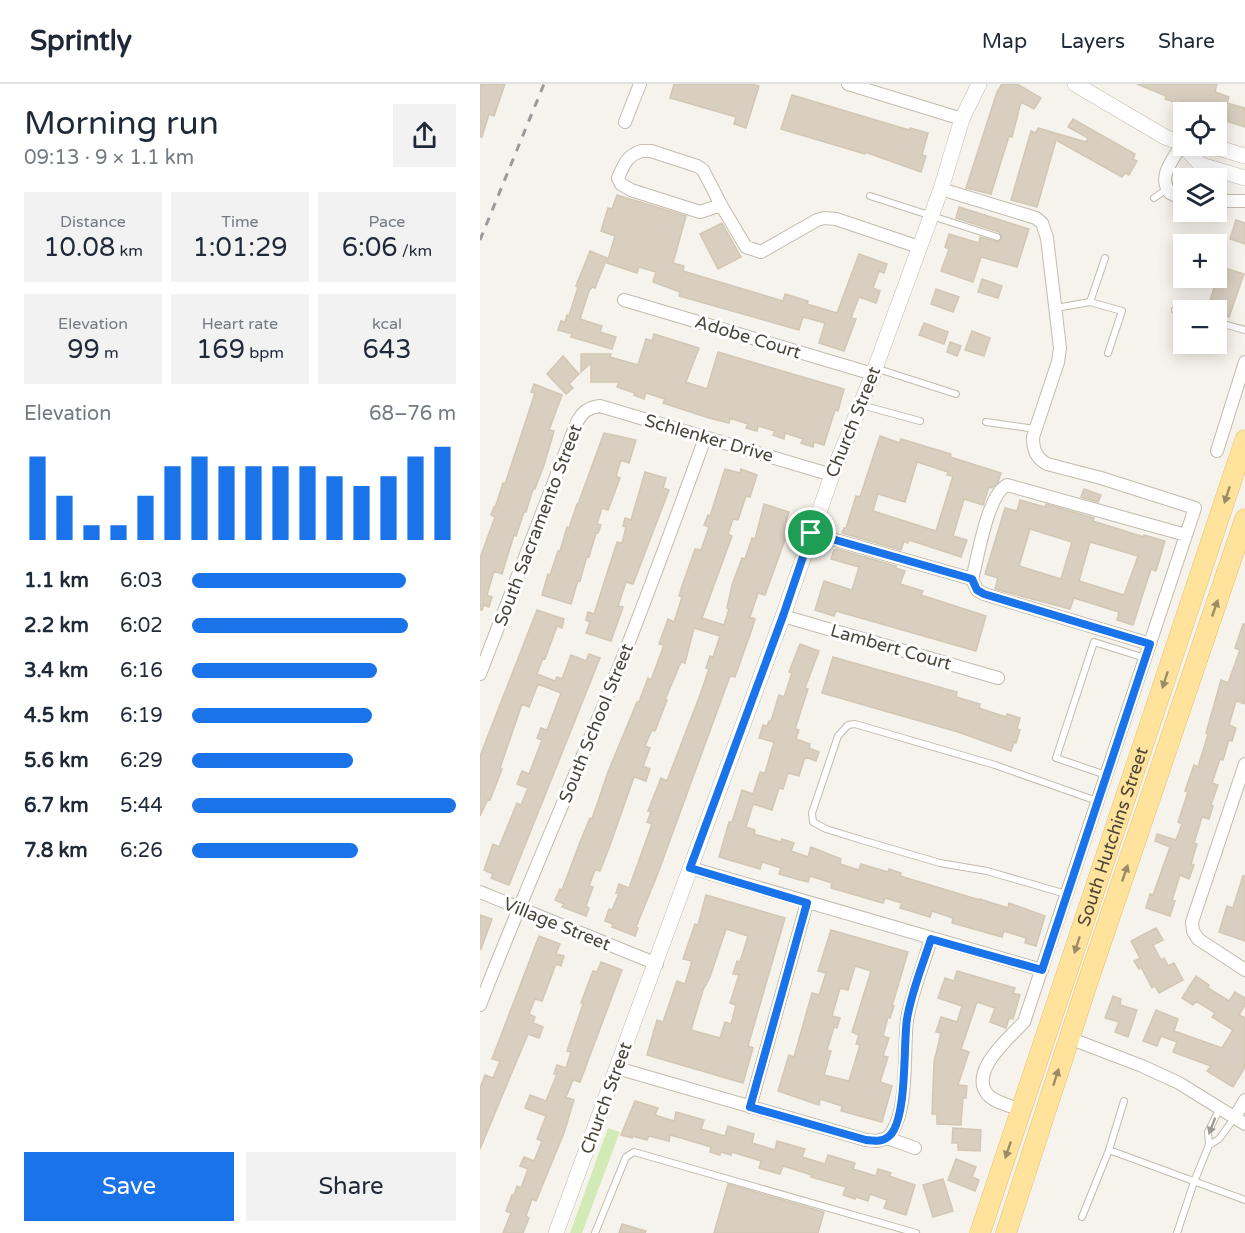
<!DOCTYPE html>
<meta charset="utf-8">
<style>
:root{--surface:#fff;--page:#f2f2f3;--text:#1f2937;--muted:#747a83;--line:#e0e1e3;--accent:#1a73e8}
body{margin:0;font-family:"Varela Round",sans-serif;background:var(--page);color:var(--text);height:100vh;display:flex;flex-direction:column;font-size:22px;white-space:nowrap}
*{box-sizing:border-box;margin:0}
p{font-size:20px;color:var(--muted)}
.icon{flex:none;width:33px;height:33px;fill:none;stroke:currentColor;stroke-width:2;stroke-linecap:round;stroke-linejoin:round}
.map{position:relative;flex:1;overflow:hidden}
.drawer{display:flex;flex-direction:column;background:var(--surface);width:480px}
.drawer>*{flex:none}
.buttons{position:absolute;left:693px;top:18px;display:grid;gap:12px}
.buttons a{display:grid;place-items:center;width:54px;height:54px;border-radius:0px;background:var(--surface);box-shadow:0 3px 15px #0003;font-size:30px}
.pin{position:absolute;display:grid;place-items:center;width:51px;height:51px;color:#fff;margin:-26px;border:3px solid #fff;border-radius:50%;box-shadow:0 2px 6px #0007}
.round{display:grid;place-items:center;flex:none;width:63px;height:63px;border-radius:0px;background:var(--page)}
.overview{display:flex;align-items:center;justify-content:space-between;height:102px;padding:0 24px}
h1{font-size:33px;font-weight:600;line-height:45px}
.figures{display:grid;grid-template-columns:repeat(3,1fr);gap:9px;height:102px;padding:6px 24px}
.figures div{display:grid;align-content:center;border-radius:0px;background:var(--page);text-align:center}
.figures b{font-size:26px;font-weight:600}
.figures small{font-size:16px;font-weight:400}
.figures p{font-size:16px}
.chart{height:168px;padding:12px 24px}
.chart p{display:flex;justify-content:space-between}
.chart svg{width:100%;height:108px;margin-top:6px;stroke:var(--accent);stroke-width:6}
.action{display:flex;gap:12px;margin-top:auto;padding:12px 24px}
.action a{flex:1;height:69px;border-radius:0px;background:var(--accent);color:#fff;font-size:24px;font-weight:600;line-height:69px;text-align:center}
.action a+a{background:var(--page);color:var(--text)}
ul{padding:0 24px;list-style:none;font-size:20px}
li{display:grid;grid-template-columns:96px 72px 1fr;align-items:center;height:45px}
li i{height:15px;border-radius:8px;background:var(--accent)}
header{display:flex;align-items:center;gap:36px;box-sizing:border-box;height:84px;padding:0 30px;background:var(--surface);border-bottom:2px solid var(--line)}
header strong{font-size:28px}
nav{display:flex;gap:33px;margin-inline-start:auto;font-size:21px}
main{display:flex;flex:1;min-height:0}
.map>svg:first-child{display:block}
.green{fill:#d2eab5}
.building{fill:#d8cfc1;stroke:#d3c7b4;stroke-width:1.5;fill-rule:evenodd}
.lines{fill:none;stroke-linecap:round;stroke-linejoin:round}
.service-casing{stroke:#c2bbae;stroke-width:8}
.minor-casing{stroke:#c2bbae;stroke-width:14}
.tertiary-casing{stroke:#c2bbae;stroke-width:16}
.primary-casing{stroke:#e6c16a;stroke-width:21}
.service{stroke:#fff;stroke-width:6}
.minor{stroke:#fff;stroke-width:12}
.tertiary{stroke:#fff;stroke-width:15}
.primary{stroke:#ffe39c;stroke-width:20}
.rail{stroke:#9a9a9a;stroke-width:3;stroke-dasharray:8 8;stroke-linecap:butt}
.oneway{fill:#9c8c66}
.oneway2{fill:#9c9892}
.route-casing{stroke:#fff;stroke-width:12}
.route{stroke:#1a73e8;stroke-width:8}
.labels{text-anchor:middle;stroke-width:6;stroke-linejoin:round;paint-order:stroke}
.street-label{font-size:18px;fill:#4b4439;stroke:#fff}
</style>
<header>
<strong>Sprintly</strong>
<nav><a>Map</a><a>Layers</a><a>Share</a></nav>
</header>
<main>
<section class="drawer">
<div class="overview"><div><h1>Morning run</h1><p>09:13 · 9 × 1.1 km</p></div><a class="round"><svg class="icon" aria-label="share" viewBox="0 0 24 24"><path d="M12 15V3M7 8l5-5 5 5M5 13v7h14v-7"/></svg></a></div>
<div class="figures">
<div><p>Distance</p><b>10.08<small> km</small></b></div>
<div><p>Time</p><b>1:01:29</b></div>
<div><p>Pace</p><b>6:06<small> /km</small></b></div>
</div>
<div class="figures">
<div><p>Elevation</p><b>99<small> m</small></b></div>
<div><p>Heart rate</p><b>169<small> bpm</small></b></div>
<div><p>kcal</p><b>643</b></div>
</div>
<div class="chart"><p><span>Elevation</span>68–76 m</p>
<svg viewBox="0 0 160 44" preserveAspectRatio="none"><path d="M5 44V10M15 44V26M25 44V38M35 44V38M45 44V26M55 44V14M65 44V10M75 44V14M85 44V14M95 44V14M105 44V14M115 44V18M125 44V22M135 44V18M145 44V10M155 44V6"/></svg>
</div>
<ul>
<li><b>1.1 km</b>6:03<i style="width:81%"></i></li>
<li><b>2.2 km</b>6:02<i style="width:82%"></i></li>
<li><b>3.4 km</b>6:16<i style="width:70%"></i></li>
<li><b>4.5 km</b>6:19<i style="width:68%"></i></li>
<li><b>5.6 km</b>6:29<i style="width:61%"></i></li>
<li><b>6.7 km</b>5:44<i style="width:100%"></i></li>
<li><b>7.8 km</b>6:26<i style="width:63%"></i></li>
</ul>
<div class="action"><a>Save</a><a>Share</a></div>
</section>
<div class="map">
<svg width="765" height="1149" viewBox="0 0 765 1149">
<rect width="100%" height="100%" fill="#f6f3ec"/>
<path class="green" d="M 128,1044 L 140,1048 L 139,1050 L 102,1149 L 90,1149 Z"/>
<path class="building" d="M 0,0 L 25,0 L 14,32 L 9,30 L 2,53 L 0,53 Z
M 194,0 L 271,0 L 279,2 L 266,44 L 254,40 L 256,33 L 190,14 Z
M 522,0 L 537,0 L 561,14 L 554,25 L 541,18 L 532,53 L 529,52 L 511,110 L 486,104 L 517,8 Z
M 657,0 L 737,0 L 735,8 L 749,13 L 747,19 L 765,24 L 765,43 L 746,37 L 747,35 L 736,32 L 736,28 L 726,28 L 720,27 L 721,24 L 701,17 L 700,20 L 685,15 L 686,12 Z
M 312,11 L 429,46 L 430,44 L 448,49 L 442,71 L 446,72 L 441,88 L 385,68 L 385,70 L 301,45 Z
M 593,35 L 655,70 L 653,75 L 657,77 L 649,91 L 645,89 L 642,93 L 576,56 L 557,123 L 531,116 L 551,47 L 556,49 L 558,44 L 606,58 L 608,54 L 588,43 Z
M 137,111 L 206,132 L 193,179 L 204,182 L 203,187 L 303,217 L 305,210 L 328,217 L 327,220 L 357,229 L 379,170 L 407,180 L 404,189 L 399,187 L 393,204 L 400,207 L 396,219 L 379,213 L 371,234 L 376,235 L 364,267 L 339,259 L 345,239 L 323,233 L 319,246 L 199,212 L 200,208 L 173,198 L 176,188 L 159,183 L 157,189 L 127,179 L 135,152 L 121,147 L 128,124 L 132,125 Z
M 479,123 L 549,145 L 537,183 L 501,173 L 493,198 L 461,187 L 469,165 L 465,163 L 469,150 L 499,159 L 500,153 L 518,158 L 522,154 L 519,148 L 476,134 Z
M 756,136 L 765,139 L 765,160 L 750,155 Z
M 242,139 L 261,173 L 238,185 L 220,150 Z
M 110,167 L 127,174 L 115,204 L 112,203 L 109,207 L 100,235 L 122,242 L 120,248 L 136,253 L 132,265 L 91,253 L 92,250 L 78,246 L 81,237 L 85,238 L 87,231 L 89,232 L 98,203 L 96,202 Z
M 741,183 L 764,190 L 749,233 L 736,229 L 736,226 L 727,225 Z
M 502,195 L 522,202 L 518,214 L 498,208 Z
M 456,205 L 479,213 L 473,228 L 451,220 Z
M 444,239 L 468,248 L 464,260 L 439,251 Z
M 492,247 L 510,254 L 504,272 L 485,266 Z
M 174,250 L 219,264 L 206,298 L 227,305 L 238,268 L 364,305 L 358,327 L 355,326 L 344,361 L 334,358 L 333,363 L 321,359 L 323,355 L 305,349 L 304,355 L 293,351 L 295,347 L 278,342 L 277,347 L 266,344 L 268,340 L 250,334 L 249,339 L 229,334 L 183,319 L 185,315 L 166,309 L 164,315 L 154,311 L 155,309 L 137,303 L 139,298 L 111,298 L 111,279 L 101,288 L 101,270 L 131,270 L 130,273 L 158,281 L 166,255 L 172,257 Z
M 470,258 L 481,262 L 477,272 L 467,268 Z
M 83,272 L 99,290 L 89,300 L 93,304 L 86,310 L 67,290 Z
M 54,300 L 82,311 L 69,346 L 74,347 L 64,381 L 55,405 L 53,405 L 46,428 L 44,428 L 36,452 L 34,451 L 22,490 L 14,487 L 7,511 L 12,513 L 9,523 L 4,521 L 2,526 L 0,526 L 0,474 L 15,433 L 11,431 L 14,423 L 15,424 L 23,399 L 25,400 L 55,309 L 51,308 Z
M 124,349 L 156,356 L 149,379 L 141,376 L 136,392 L 140,394 L 128,426 L 122,424 L 117,440 L 121,441 L 118,449 L 116,449 L 109,473 L 107,472 L 100,497 L 98,496 L 91,520 L 62,511 L 68,490 L 70,491 L 78,467 L 80,467 L 87,443 L 89,444 L 97,420 L 98,420 Z
M 400,352 L 420,359 L 421,355 L 471,370 L 470,373 L 521,389 L 518,398 L 512,404 L 509,403 L 503,421 L 484,415 L 473,452 L 487,456 L 481,473 L 429,456 L 428,459 L 424,457 L 421,466 L 362,449 L 364,444 L 366,444 L 376,412 L 380,413 ZM 437,378 L 468,388 L 467,391 L 473,392 L 456,447 L 393,427 L 398,410 L 425,418 Z
M 245,385 L 260,389 L 261,385 L 277,391 L 270,413 L 266,412 L 258,436 L 253,435 L 248,450 L 252,452 L 222,534 L 244,541 L 249,525 L 247,524 L 252,501 L 262,474 L 265,475 L 272,454 L 275,455 L 284,420 L 309,428 L 306,437 L 311,439 L 285,511 L 278,509 L 270,533 L 275,535 L 272,545 L 255,593 L 250,592 L 178,789 L 156,843 L 158,844 L 155,852 L 132,843 L 133,840 L 125,837 L 129,825 L 132,826 L 139,809 L 136,809 L 139,800 L 149,804 L 172,740 L 167,738 L 171,728 L 168,727 L 181,694 L 187,697 L 220,611 L 229,585 L 226,584 L 230,572 L 233,573 L 240,552 L 214,544 L 205,579 L 201,578 L 185,616 L 187,616 L 175,647 L 172,646 L 165,662 L 170,664 L 163,682 L 170,685 L 166,697 L 154,693 L 129,764 L 120,787 L 115,786 L 109,802 L 113,803 L 106,822 L 109,824 L 106,832 L 82,823 L 84,820 L 75,816 L 80,805 L 82,806 L 100,758 L 110,734 L 112,735 L 128,688 L 157,618 L 159,618 L 168,594 L 171,596 L 184,561 L 179,560 L 188,535 L 194,538 L 202,513 L 199,512 L 202,502 L 215,465 L 221,466 L 229,443 L 224,441 L 228,431 L 230,432 Z
M 165,388 L 186,394 L 183,404 L 189,406 L 153,500 L 146,498 L 138,522 L 143,523 L 131,557 L 106,549 L 110,538 L 106,536 L 108,528 L 114,530 L 137,458 L 142,459 L 146,443 L 143,442 L 145,434 L 151,436 Z
M 604,405 L 621,411 L 618,418 L 601,413 Z
M 540,416 L 565,423 L 566,420 L 614,434 L 613,437 L 664,453 L 664,451 L 685,457 L 676,487 L 671,485 L 653,541 L 637,536 L 639,528 L 594,514 L 590,525 L 515,505 L 518,494 L 505,490 L 525,424 L 537,427 ZM 550,445 L 592,458 L 581,495 L 539,482 ZM 610,458 L 658,472 L 644,511 L 599,497 Z
M 357,465 L 416,482 L 416,484 L 425,487 L 420,500 L 443,507 L 441,511 L 506,532 L 496,567 L 356,527 L 354,532 L 335,526 L 344,497 L 372,506 L 379,483 L 351,475 L 354,466 Z
M 57,526 L 84,535 L 82,544 L 77,542 L 65,575 L 63,574 L 57,590 L 75,597 L 77,593 L 82,595 L 91,571 L 106,577 L 109,570 L 120,574 L 29,801 L 11,794 L 13,790 L 4,786 L 13,760 L 19,763 L 37,719 L 41,721 L 48,704 L 37,700 L 42,687 L 49,690 L 62,656 L 57,654 L 61,644 L 67,646 L 81,609 L 58,600 L 49,623 L 42,620 L 20,684 L 22,685 L 10,716 L 8,715 L 0,732 L 0,672 Z
M 763,540 L 765,540 L 765,620 L 756,617 L 749,641 L 756,644 L 752,657 L 749,656 L 743,676 L 740,675 L 732,699 L 738,701 L 731,721 L 733,722 L 729,735 L 722,733 L 714,759 L 717,760 L 711,780 L 714,781 L 709,795 L 700,791 L 692,816 L 695,817 L 690,832 L 666,824 L 670,810 L 673,811 L 690,763 L 675,757 L 677,750 L 696,756 L 702,740 L 698,738 L 708,708 L 705,707 L 707,701 L 714,681 L 718,683 L 728,650 L 726,649 L 741,596 L 748,599 L 760,566 L 755,564 Z
M 320,560 L 339,567 L 325,604 L 328,605 L 315,645 L 319,646 L 316,655 L 330,660 L 329,664 L 339,668 L 336,677 L 325,673 L 319,692 L 308,689 L 303,705 L 299,704 L 292,726 L 273,720 L 266,743 L 275,746 L 274,750 L 301,758 L 302,755 L 314,759 L 311,767 L 328,773 L 331,763 L 361,775 L 360,780 L 379,786 L 381,780 L 408,788 L 409,785 L 421,789 L 420,792 L 500,816 L 500,815 L 528,824 L 529,819 L 565,832 L 556,862 L 545,859 L 546,854 L 524,847 L 522,853 L 472,839 L 473,834 L 452,827 L 450,833 L 420,824 L 422,819 L 405,814 L 403,819 L 351,804 L 352,799 L 330,792 L 328,798 L 313,794 L 299,790 L 301,784 L 282,778 L 280,785 L 239,773 L 249,738 L 252,738 L 262,706 L 273,710 L 280,688 L 285,689 L 294,658 L 279,654 L 283,641 L 287,642 L 289,637 L 291,637 L 299,611 L 304,613 L 312,589 L 309,588 Z
M 353,573 L 477,608 L 476,613 L 500,620 L 499,624 L 526,633 L 527,630 L 540,634 L 537,645 L 540,646 L 536,659 L 534,658 L 531,667 L 478,648 L 342,609 Z
M 763,792 L 765,792 L 765,857 L 739,848 L 747,822 L 753,824 Z
M 226,811 L 305,834 L 268,962 L 273,964 L 263,999 L 167,971 L 177,936 L 183,938 L 197,897 L 205,900 L 212,877 L 203,875 L 215,840 L 218,841 ZM 246,845 L 268,852 L 260,878 L 257,877 L 253,890 L 259,891 L 250,919 L 256,921 L 251,940 L 245,938 L 240,954 L 211,946 L 223,906 L 230,893 Z
M 0,831 L 12,835 L 1,865 L 0,865 Z
M 676,844 L 683,856 L 673,861 L 681,876 L 684,874 L 688,882 L 694,879 L 703,896 L 679,909 L 675,902 L 672,904 L 661,883 L 659,885 L 654,877 L 660,874 L 651,857 Z
M 351,846 L 428,868 L 412,922 L 414,922 L 410,934 L 408,933 L 403,952 L 409,954 L 403,972 L 408,973 L 400,998 L 412,1002 L 402,1038 L 361,1027 L 362,1022 L 340,1015 L 339,1021 L 298,1007 L 309,971 L 314,973 L 332,909 L 339,911 L 346,889 L 338,887 ZM 375,882 L 391,887 L 372,948 L 379,951 L 376,960 L 380,961 L 369,997 L 344,991 L 351,967 L 347,966 L 354,943 L 357,944 L 360,934 L 352,932 L 360,904 L 368,906 Z
M 59,852 L 80,860 L 76,870 L 84,872 L 81,882 L 76,880 L 62,917 L 55,915 L 49,930 L 55,933 L 53,939 L 63,943 L 59,954 L 48,950 L 0,1065 L 0,1004 L 5,991 L 13,994 L 20,977 L 12,975 Z
M 121,878 L 142,886 L 100,998 L 93,996 L 86,1013 L 94,1016 L 84,1049 L 56,1117 L 52,1115 L 46,1132 L 49,1134 L 43,1149 L 23,1149 L 31,1129 L 26,1127 L 32,1111 L 34,1111 L 37,1102 L 41,1104 L 48,1085 L 40,1082 L 44,1073 L 54,1077 L 62,1057 L 57,1055 L 66,1032 L 45,1024 L 50,1011 L 66,1017 L 77,990 L 74,990 L 77,981 L 86,984 L 91,968 L 87,967 L 103,920 L 101,919 L 113,887 L 117,888 Z
M 477,887 L 535,904 L 533,909 L 540,911 L 533,935 L 529,934 L 526,944 L 510,938 L 515,924 L 497,918 L 481,965 L 489,968 L 478,1001 L 487,1002 L 486,1014 L 483,1014 L 481,1041 L 457,1040 L 457,1030 L 452,1030 L 454,978 L 461,949 L 456,948 L 461,933 L 477,938 L 482,922 L 458,914 L 465,894 L 474,897 Z
M 716,892 L 729,901 L 728,904 L 749,917 L 755,908 L 765,914 L 765,921 L 759,931 L 765,934 L 765,983 L 753,1003 L 727,987 L 731,982 L 693,968 L 697,958 L 681,952 L 677,962 L 663,957 L 676,926 L 698,935 L 694,947 L 742,964 L 753,946 L 732,933 L 735,929 L 716,917 L 713,921 L 702,914 Z
M 633,912 L 641,915 L 640,921 L 657,926 L 648,953 L 635,948 L 639,938 L 625,934 Z
M 155,1017 L 178,1024 L 175,1031 L 194,1037 L 196,1028 L 224,1036 L 221,1045 L 245,1052 L 248,1042 L 274,1050 L 272,1059 L 295,1066 L 297,1057 L 325,1065 L 322,1073 L 345,1080 L 348,1071 L 375,1079 L 373,1085 L 396,1092 L 398,1085 L 411,1089 L 409,1092 L 435,1101 L 426,1131 L 404,1124 L 407,1116 L 390,1110 L 388,1117 L 376,1113 L 375,1115 L 363,1111 L 366,1103 L 331,1093 L 332,1091 L 303,1082 L 300,1090 L 279,1084 L 281,1077 L 252,1068 L 251,1071 L 241,1068 L 240,1071 L 230,1068 L 231,1063 L 201,1054 L 190,1051 L 189,1057 L 169,1052 L 167,1056 L 152,1052 L 152,1054 L 141,1051 Z
M 473,1044 L 501,1046 L 500,1067 L 478,1066 L 478,1059 L 472,1059 Z
M 476,1075 L 496,1083 L 492,1093 L 499,1096 L 495,1107 L 468,1096 Z
M 463,1095 L 473,1127 L 453,1133 L 443,1101 Z
M 248,1100 L 344,1128 L 338,1149 L 234,1149 Z
M 142,1140 L 166,1147 L 165,1149 L 139,1149 Z"/>
<g class="lines">
<defs>
<path id="service" d="M 390,112 L 517,153
M 674,114 L 687,105
M 610,218 L 625,174
M 576,224 L 610,218 L 642,227 L 628,269
M 695,226 L 704,228
M 736,238 L 765,246
M 395,284 L 476,310
M 381,321 L 440,337
M 506,338 L 556,345
M 626,691 L 576,674 L 614,558 L 665,574
M 586,810 L 507,787 L 460,779 L 385,757 L 346,745 L 333,738 L 332,729 L 358,652 L 368,641 L 375,640 L 515,681 L 617,717
M 729,1061 L 739,1055 L 755,1033
M 629,1066 L 765,1116
M 602,1133 L 629,1066 L 644,1017
M 115,1149 L 146,1073 L 154,1068 L 436,1149
M 697,1149 L 714,1098 L 729,1061 L 728,1048 L 740,1024"/>
<path id="minor" d="M 368,0 L 482,35
M 145,38 L 160,0
M 702,60 C 693,76 677,92 690,109 L 704,116
M 161,67 L 171,67 L 217,82 L 223,86 L 241,121 L 220,128 L 151,106 L 141,100 L 138,94 C 144,80 147,72 161,67 Z
M 461,105 L 556,134 L 562,139 L 567,154 L 580,264 L 578,278 L 553,353 C 553,366 556,374 567,380 L 621,394 L 715,424 L 544,938 C 529,954 488,988 508,1011 C 516,1019 531,1022 542,1026
M 736,117 L 765,117
M 241,121 L 266,163 L 281,168 L 337,136 L 344,134 L 356,135 L 439,163
M 144,216 L 393,290
M 737,367 L 765,278
M 331,449 L 492,495
M 492,495 C 498,474 507,411 527,401 L 706,451
M 492,495 L 497,506 L 504,510 L 670,560
M 303,532 L 518,594
M 0,590 L 97,338 C 103,327 108,324 120,322 L 352,391
M 765,680 L 712,838 L 713,847 L 718,855 L 765,886
M 211,784 L 562,886
M 0,808 L 177,880
M 0,921 C 43,811 91,703 135,593 C 167,514 196,434 225,354
M 589,954 L 662,982 L 699,999 L 765,1040
M 137,984 L 386,1056 L 397,1057 L 407,1054 L 435,1064
M 270,1023 L 327,819
M 755,1033 L 765,1016
M 407,1054 C 430,1032 423,966 427,936 C 431,911 444,879 451,855"/>
<path id="tertiary" d="M 595,0 L 685,53 L 704,60
M 702,60 L 721,81 L 765,94
M 732,62 L 765,72
M 76,1149 L 303,532 L 352,391 L 393,290 L 461,105 L 482,35 L 499,0"/>
<g id="primary">
<path id="s1" d="M 500,1149 L 765,356"/>
<path d="M 526,1149 L 608,897 L 765,435"/>
</g>
</defs>
<use href="#service" class="service-casing"/>
<use href="#minor" class="minor-casing"/>
<use href="#tertiary" class="tertiary-casing"/>
<use href="#primary" class="primary-casing"/>
<use href="#service" class="service"/>
<use href="#minor" class="minor"/>
<use href="#tertiary" class="tertiary"/>
<use href="#primary" class="primary"/>
<path class="rail" d="M 0,156 L 64,0"/>
</g>
<defs><path id="oneway-solid" d="M-6-.8H1V-3.2L6.5 0L1 3.2V.8H-6Z" transform="scale(1.5)"/></defs>
<g class="oneway">
<use href="#oneway-solid" transform="translate(747 411) rotate(108)"/>
<use href="#oneway-solid" transform="translate(735 524) rotate(-71)"/>
<use href="#oneway-solid" transform="translate(685 596) rotate(108)"/>
<use href="#oneway-solid" transform="translate(645 789) rotate(-71)"/>
<use href="#oneway-solid" transform="translate(597 861) rotate(108)"/>
<use href="#oneway-solid" transform="translate(576 993) rotate(-72)"/>
<use href="#oneway-solid" transform="translate(528 1066) rotate(109)"/>
</g>
<use class="oneway2" href="#oneway-solid" transform="translate(732 1042) rotate(111)"/>
<g class="lines">
<defs>
<path id="route" d="M 331,449 L 492,495 L 497,506 L 504,510 L 670,560 L 562,886 L 451,855 C 443,880 431,909 427,935 C 423,959 428,1039 408,1053 C 402,1058 394,1057 386,1056 L 270,1023 L 327,819 L 210,784 L 303,532 Z"/>
</defs>
<use href="#route" class="route-casing"/>
<use href="#route" class="route"/>
</g>
<g class="labels">
<g class="street-label">
<text transform="translate(268 253) rotate(17)" y="6">Adobe Court</text>
<text transform="translate(373 338) rotate(-68)" y="6">Church Street</text>
<text transform="translate(229 354) rotate(16)" y="6">Schlenker Drive</text>
<text transform="translate(58 441) rotate(-69)" y="6">South Sacramento Street</text>
<text transform="translate(411 563) rotate(16)" y="6">Lambert Court</text>
<text transform="translate(116 639) rotate(-68)" y="6">South School Street</text>
<text dy="6" stroke="none"><textPath href="#s1" startOffset="418">South Hutchins Street</textPath></text>
<text transform="translate(77 840) rotate(22)" y="6">Village Street</text>
<text transform="translate(126 1014) rotate(-70)" y="6">Church Street</text>
</g>
</g>
</svg>
<div class="buttons">
<a><svg class="icon" aria-label="locate" viewBox="0 0 24 24"><circle cx="12" cy="12" r="6"/><path d="M12 2v4M12 18v4M2 12h4M18 12h4"/></svg></a>
<a><svg class="icon" aria-label="layers" viewBox="0 0 24 24"><path d="M12 4l9 5-9 5-9-5zM3 14l9 5 9-5"/></svg></a>
<a>+</a>
<a>−</a>
</div>
<div class="pin" style="left:331px;top:449px;background:#1e9e55"><svg class="icon" aria-label="arrive" viewBox="0 0 24 24"><path d="M6 21V4h12l-3 4 3 4H6"/></svg></div>
</div>
</main>
